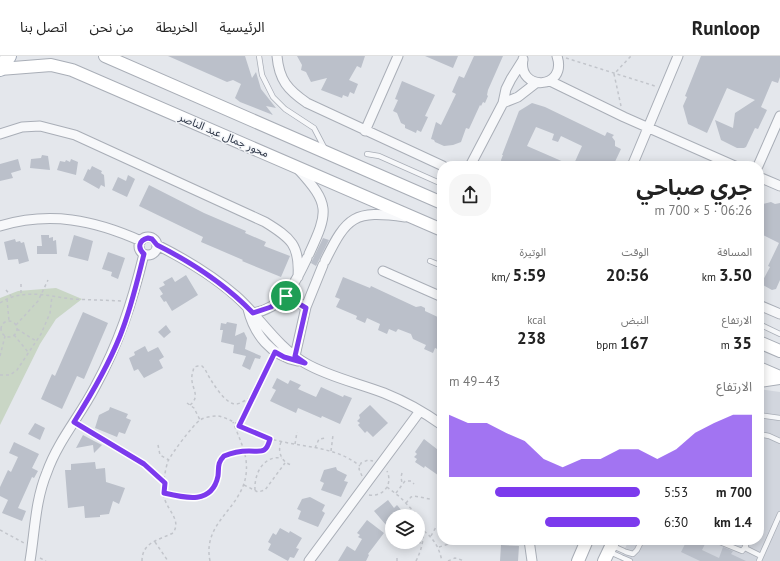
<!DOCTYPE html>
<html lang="ar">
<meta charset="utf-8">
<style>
:root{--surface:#fff;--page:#f6f6f6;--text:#222;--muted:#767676;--line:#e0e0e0;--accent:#7c3aed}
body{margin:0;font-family:"PT Sans","Noto Sans Arabic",sans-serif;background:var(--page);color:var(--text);direction:rtl;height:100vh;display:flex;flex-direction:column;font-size:15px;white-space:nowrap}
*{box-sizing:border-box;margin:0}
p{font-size:13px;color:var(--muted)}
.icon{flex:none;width:22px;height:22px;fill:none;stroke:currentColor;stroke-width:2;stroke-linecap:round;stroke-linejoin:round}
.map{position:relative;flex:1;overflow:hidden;direction:ltr}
.details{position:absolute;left:437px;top:105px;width:327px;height:384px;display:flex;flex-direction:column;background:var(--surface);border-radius:16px;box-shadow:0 2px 10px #0003;direction:rtl}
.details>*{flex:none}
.fabs{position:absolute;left:385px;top:453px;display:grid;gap:8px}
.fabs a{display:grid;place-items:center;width:40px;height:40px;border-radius:50%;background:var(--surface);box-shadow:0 2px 10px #0003;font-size:20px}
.pin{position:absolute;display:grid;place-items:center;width:34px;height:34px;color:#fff;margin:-17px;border:2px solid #fff;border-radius:50%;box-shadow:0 1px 4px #0007}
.round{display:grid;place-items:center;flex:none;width:42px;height:42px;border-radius:16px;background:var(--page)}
.headline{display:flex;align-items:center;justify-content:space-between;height:68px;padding:0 12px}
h1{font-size:22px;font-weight:700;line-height:30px}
.stats{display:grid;grid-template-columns:repeat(3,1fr);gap:6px;height:68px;padding:4px 12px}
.stats div{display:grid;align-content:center}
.stats b{font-size:17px;font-weight:700}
.stats small{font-size:11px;font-weight:400}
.stats p{font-size:11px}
.chart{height:112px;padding:8px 12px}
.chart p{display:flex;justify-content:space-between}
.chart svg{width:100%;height:72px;margin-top:4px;fill:var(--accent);opacity:.7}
ul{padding:0 12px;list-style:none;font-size:13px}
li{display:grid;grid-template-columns:64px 48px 1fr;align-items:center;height:30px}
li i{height:10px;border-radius:5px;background:var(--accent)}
header{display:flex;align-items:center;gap:24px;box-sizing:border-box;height:56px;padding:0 20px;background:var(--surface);border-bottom:1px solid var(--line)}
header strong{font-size:19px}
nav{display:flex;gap:22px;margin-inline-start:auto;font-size:14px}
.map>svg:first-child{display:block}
.built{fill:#d2d6de}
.green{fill:#c9d6c5}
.building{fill:#bbc0ca;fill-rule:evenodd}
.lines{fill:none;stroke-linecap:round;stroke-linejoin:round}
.service-casing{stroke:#a9aeb7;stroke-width:6}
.minor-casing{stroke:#a9aeb7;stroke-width:11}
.secondary-casing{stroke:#a9aeb7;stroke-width:14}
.primary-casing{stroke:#a3abb8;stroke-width:16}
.path{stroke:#c2c5cb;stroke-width:1.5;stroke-dasharray:3 3;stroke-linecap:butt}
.service{stroke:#f7f8fa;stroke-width:4.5}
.minor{stroke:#f7f8fa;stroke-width:9}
.secondary{stroke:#fff;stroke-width:12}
.primary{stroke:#fff;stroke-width:14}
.route-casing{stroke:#fff;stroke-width:8}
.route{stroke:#7c3aed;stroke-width:5}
.labels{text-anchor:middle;stroke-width:3;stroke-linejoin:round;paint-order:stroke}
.street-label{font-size:11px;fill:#2b3445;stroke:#f4f6f9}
</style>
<header>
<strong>Runloop</strong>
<nav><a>الرئيسية</a><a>الخريطة</a><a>من نحن</a><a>اتصل بنا</a></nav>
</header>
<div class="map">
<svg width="780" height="505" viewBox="0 0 780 505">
<rect width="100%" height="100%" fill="#e4e7ec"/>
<path class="built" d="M 759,333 L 780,336 L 780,505 L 620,505 L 627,488 L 631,484 L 759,484 Z"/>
<path class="green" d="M 56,232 L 82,243 L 56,263 L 40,288 L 0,369 L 0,242 L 18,235 Z"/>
<path class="building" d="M 168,0 L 245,0 L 252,22 L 256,16 L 261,33 L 276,52 L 266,50 L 273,59 L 240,46 L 235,42 L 241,28 L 233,24 L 227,26 Z
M 297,0 L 365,0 L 361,12 L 357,10 L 349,24 L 358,28 L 354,38 L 350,36 L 348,41 L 343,39 L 342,42 L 321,34 L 327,22 L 311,26 L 306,16 L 301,14 L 302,9 Z
M 425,0 L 458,0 L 453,12 Z
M 474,0 L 503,0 L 488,34 L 487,39 L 488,40 L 485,47 L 483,46 L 481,50 L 480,49 L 469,73 L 466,72 L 461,86 L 453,89 L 444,90 L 435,86 L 434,84 L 431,83 L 436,66 L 441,69 L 456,38 L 452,36 L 459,20 L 464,22 Z
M 701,0 L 780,0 L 780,21 L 778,27 L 772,25 L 761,51 L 767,54 L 758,73 L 755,72 L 746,91 L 744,92 L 737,92 L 721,84 L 715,64 L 733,72 L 735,57 L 755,44 L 727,32 L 707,77 L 688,68 L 683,50 L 687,41 L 685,40 Z
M 402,25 L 435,39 L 425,60 L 428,61 L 421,76 L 417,74 L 416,77 L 405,72 L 405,69 L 401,67 L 397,57 L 393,55 L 398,44 L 395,43 Z
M 532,47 L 545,51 L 605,80 L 607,76 L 614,79 L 612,81 L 615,85 L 615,90 L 621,93 L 613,110 L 505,110 L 502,109 L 501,104 L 503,99 L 502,99 L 519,55 ZM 536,71 L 554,78 L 552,84 L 558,86 L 561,80 L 582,90 L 573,110 L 527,90 Z
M 42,99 L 48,100 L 50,114 L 30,112 L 31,103 L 41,102 Z
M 18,103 L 21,114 L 11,117 L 13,122 L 0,125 L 0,108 Z
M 71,103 L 78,106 L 76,119 L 57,114 L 60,105 L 65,106 L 66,104 L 70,106 Z
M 92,110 L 102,115 L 101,117 L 104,119 L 105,131 L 101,129 L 99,133 L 83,124 L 88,113 L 90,114 Z
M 128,119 L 135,123 L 127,141 L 112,134 L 118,121 L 126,125 Z
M 149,129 L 204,157 L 246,175 L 245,177 L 266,186 L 264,190 L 290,200 L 281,221 L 242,205 L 243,204 L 201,186 L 203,181 L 139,150 Z
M 771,146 L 775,148 L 780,147 L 780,224 L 776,233 L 772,234 L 761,228 L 770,211 L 768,210 L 779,187 L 759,177 L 759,149 Z
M 41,179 L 49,179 L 49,182 L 53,181 L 53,185 L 56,184 L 57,198 L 37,198 L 37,190 L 42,190 Z
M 74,179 L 93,185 L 88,205 L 68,200 Z
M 323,182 L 329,184 L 316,210 L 311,207 Z
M 15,183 L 16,186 L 20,185 L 21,187 L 24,186 L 29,205 L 19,208 L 18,203 L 8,204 L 4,186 Z
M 108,196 L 125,202 L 118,223 L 111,220 L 112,216 L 102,213 Z
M 186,219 L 198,239 L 172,255 L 166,245 L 164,246 L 160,240 L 163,238 L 159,232 L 165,229 L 163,226 L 172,221 L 175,226 Z
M 343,221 L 370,232 L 371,230 L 416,251 L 421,250 L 425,252 L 425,255 L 442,263 L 442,295 L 435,292 L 433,297 L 424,293 L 426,289 L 413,283 L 411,278 L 398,273 L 396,276 L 389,273 L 387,278 L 378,274 L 380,268 L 367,262 L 365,267 L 356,263 L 357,260 L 336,251 L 340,243 L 335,241 Z
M 83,256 L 108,267 L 84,323 L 77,320 L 62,353 L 41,343 L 52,318 L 55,320 Z
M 227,266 L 237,268 L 235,280 L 244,276 L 247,282 L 245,293 L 261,300 L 260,303 L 255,302 L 250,314 L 242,310 L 246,300 L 233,297 L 234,289 L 221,286 L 223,274 L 220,274 L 221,267 L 226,268 Z
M 166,269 L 171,276 L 164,282 L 158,276 Z
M 145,290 L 148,296 L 158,291 L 164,301 L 159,304 L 163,312 L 144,322 L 138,313 L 134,315 L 129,302 L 135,299 L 134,296 Z
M 277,322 L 288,328 L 290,324 L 301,329 L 298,333 L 316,341 L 321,331 L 343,341 L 344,339 L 352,342 L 340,368 L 322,360 L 321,362 L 298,352 L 296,357 L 270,345 L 276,334 L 272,332 Z
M 370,349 L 388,367 L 373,381 L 367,375 L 365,377 L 358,369 L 360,367 L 357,365 L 360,362 L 359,359 Z
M 110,351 L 128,358 L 126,362 L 131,364 L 125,378 L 119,376 L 117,381 L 95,372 L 99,359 L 109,354 Z
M 35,367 L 45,372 L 40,384 L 28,378 Z
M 83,379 L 94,385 L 102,389 L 94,397 L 93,389 L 76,392 Z
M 424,383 L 442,397 L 442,422 L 425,410 L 424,412 L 415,406 L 417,403 L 414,401 L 417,398 L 415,396 Z
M 14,386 L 39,398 L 32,412 L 38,415 L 34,422 L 32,421 L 18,452 L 26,455 L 22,465 L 2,457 L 8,444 L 0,440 L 0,431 L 8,414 L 11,416 L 18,401 L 9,397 Z
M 95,406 L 96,413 L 105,412 L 106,426 L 125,432 L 119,448 L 113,445 L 109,458 L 100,459 L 100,461 L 85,462 L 84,450 L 68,452 L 65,414 L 71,414 L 71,408 Z
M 336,411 L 337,414 L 347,419 L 344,425 L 348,426 L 341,441 L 321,434 L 324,427 L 320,425 L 324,414 Z
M 310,441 L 325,449 L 322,455 L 325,457 L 318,471 L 298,463 L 301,455 L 297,453 L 302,443 Z
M 388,444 L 394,452 L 397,449 L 406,460 L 392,460 L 392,476 L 374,455 Z
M 367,464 L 384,477 L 368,498 L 369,499 L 366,505 L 338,505 L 347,490 L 355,495 L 362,483 L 358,481 L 360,479 L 357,477 Z
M 280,472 L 289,477 L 290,475 L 302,482 L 296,492 L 299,493 L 294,502 L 290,501 L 288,505 L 268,494 L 271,488 L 268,486 L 273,477 L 276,479 Z
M 687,484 L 707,484 L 702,494 L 719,502 L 723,491 L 733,495 L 731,498 L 746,505 L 700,505 L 681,496 Z
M 501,489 L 519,490 L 518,505 L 500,505 Z"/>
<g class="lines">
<defs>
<path id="service" d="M 259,0 L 262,19 L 273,41 L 285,53 L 314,72 L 325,93
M 367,98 L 379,100 L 442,128
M 430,205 L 442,210
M 759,268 L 780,278
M 759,359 L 780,362
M 759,378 L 769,380 L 780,385
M 715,484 L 742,495 L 746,490 L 742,484
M 615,491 L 624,495
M 745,492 L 761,500
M 626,496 L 633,498 L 637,494 L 642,484
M 612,497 L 621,501
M 623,502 L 630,505
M 759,505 L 780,458"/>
<path id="minor" d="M 277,0 C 279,24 288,34 307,47 L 443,110
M 523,3 C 517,36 568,34 557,0
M 550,25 L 624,61 L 735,110
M 503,47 L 518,41 L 536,27
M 365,75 L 398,0
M 0,78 L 22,71 L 40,70 L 75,79 L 265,166 C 291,182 300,189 298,221
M 470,110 L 503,47 L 506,33 L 511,23 L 523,4
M 632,110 L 678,0
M 758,110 L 780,60
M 298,113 C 330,148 329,155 309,198
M 759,121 L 780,130
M 0,170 C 50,155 94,164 141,185
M139 190a9 9 0 1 1 18 0a9 9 0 1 1-18 0Z
M 157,189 C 185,203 212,219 236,240 C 260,261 276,290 305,307 C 329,321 358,327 384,337 C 404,345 424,356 442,369
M 325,205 C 347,160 354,154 405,161
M 383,215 L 442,241
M 286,240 L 306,251
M 759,249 L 780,258
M 248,253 C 254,278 271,300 298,305
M 253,257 C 285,251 294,229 307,202
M 295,300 L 306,251 L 323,209
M 529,484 L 532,505
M 30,505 C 35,475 35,445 47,416 C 58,385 80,360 95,331 C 119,287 132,247 144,198
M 309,505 L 420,355"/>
<path id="secondary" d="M 105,0 L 442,147
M 0,13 L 51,9 L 72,14 L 442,174
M 759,286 L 780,295
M 759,312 L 780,321
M 759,325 L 780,322
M 578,505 L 587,484
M 604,505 L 614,484"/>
<path id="primary" d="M 0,13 L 9,0"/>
</defs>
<use href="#service" class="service-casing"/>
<use href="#minor" class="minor-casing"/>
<use href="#secondary" class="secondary-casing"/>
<use href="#primary" class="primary-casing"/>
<path class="path" d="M 566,2 L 655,30
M 621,50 L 614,18 L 631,0
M 21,228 L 21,238
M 6,234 L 11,240
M 7,243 L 9,265
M 0,247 C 22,232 48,240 72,243 C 89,244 105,244 122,245
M1 273a8 8 0 1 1 16 0a8 8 0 1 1-16 0Z
M 16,269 L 38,245 L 48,224
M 17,273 L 36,285
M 14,279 L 28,296
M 0,300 L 5,280
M 0,319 L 10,319 L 17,314 L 41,278 L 50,257 L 52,240
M 187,347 L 194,352 L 200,364
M 190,349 C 200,341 193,334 192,325 C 191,320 193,316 194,311 L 198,310 L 202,310 L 205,313 C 209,322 225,349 236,348 C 241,348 248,342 253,341
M 239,370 L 271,303
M 81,371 L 144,408 L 165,427
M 281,386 C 277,396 282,407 292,409
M 295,388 L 297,376
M 158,389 L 160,399 L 169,404
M 315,392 L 319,383 L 326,382
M 331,395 L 333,379
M 402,417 L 401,421 L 402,427
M 362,420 L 359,413 L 361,407 L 368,404 L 373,405
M 244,429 L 258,436 L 265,434 L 285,407
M 387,431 L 400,441 L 418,460
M 255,434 C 254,417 264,399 282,402
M 164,437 C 185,442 212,449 218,420 C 219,412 217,406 224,400 C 231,397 241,395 249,395 C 262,395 266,398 270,383
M 396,437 L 405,425 L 411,425 L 414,428
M 369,439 C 384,441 393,428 387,415
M 406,447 L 411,441 L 414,440 L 430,443
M 0,474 L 24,487
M 424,475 C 435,484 439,492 442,505
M 431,480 L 436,471 L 442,467
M 155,486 L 168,505
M 418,486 L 423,488
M 439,491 L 462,484
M 40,502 L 46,505
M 142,505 C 142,486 159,484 173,477 C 182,464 167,454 164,441 C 162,432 165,414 168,405 C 172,397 193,369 200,364 C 205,361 212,360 218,360 C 228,361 252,377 265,381 C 296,392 333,388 360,410
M 210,505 C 201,461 252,451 246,404 C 244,391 238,379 233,366
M 397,505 L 397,499
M 416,505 C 423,491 427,474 418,460
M 448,505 L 455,502 L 465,505"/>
<use href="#service" class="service"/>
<use href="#minor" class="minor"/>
<use href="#secondary" class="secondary"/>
<use href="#primary" class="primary"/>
</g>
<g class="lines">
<defs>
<path id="route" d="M 148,182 L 152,183 L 157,189 C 193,207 225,228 253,257 L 271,251 L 286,240 L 306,252 L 295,300 L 305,307 L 284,301 L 275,296 L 239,370 L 270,383 C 266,398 262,395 249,395 C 241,395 231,397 224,400 C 217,407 219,412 218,420 C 212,449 185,442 164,437 L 165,427 L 144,408 L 74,366 C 91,339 108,310 120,280 C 131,253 137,226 144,198 C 137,192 139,184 148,182 Z"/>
</defs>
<use href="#route" class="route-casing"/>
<use href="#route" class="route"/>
</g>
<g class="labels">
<g class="street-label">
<text transform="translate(224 79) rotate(23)" y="4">محور جمال عبد الناصر</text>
</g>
</g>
</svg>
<div class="fabs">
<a><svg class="icon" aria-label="layers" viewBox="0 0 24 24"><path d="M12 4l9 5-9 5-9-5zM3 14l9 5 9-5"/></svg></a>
</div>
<div class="pin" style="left:286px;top:240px;background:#1e9e55"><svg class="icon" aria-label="arrive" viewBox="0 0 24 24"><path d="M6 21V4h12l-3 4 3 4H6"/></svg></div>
<section class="details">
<div class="headline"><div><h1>جري صباحي</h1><p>06:26 · 5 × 700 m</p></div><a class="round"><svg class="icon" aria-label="share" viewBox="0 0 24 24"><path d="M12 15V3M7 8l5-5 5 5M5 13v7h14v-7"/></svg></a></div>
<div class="stats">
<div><p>المسافة</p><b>3.50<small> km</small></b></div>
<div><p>الوقت</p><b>20:56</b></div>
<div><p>الوتيرة</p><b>5:59<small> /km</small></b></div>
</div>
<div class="stats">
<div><p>الارتفاع</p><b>35<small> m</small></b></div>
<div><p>النبض</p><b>167<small> bpm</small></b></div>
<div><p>kcal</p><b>238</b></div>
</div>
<div class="chart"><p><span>الارتفاع</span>43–49 m</p>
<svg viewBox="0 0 160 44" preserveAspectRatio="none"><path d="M0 44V6L10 11L20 11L30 17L40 22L50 33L60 38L70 33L80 33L90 27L100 27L110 33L120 27L130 17L140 11L150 6L160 6V44z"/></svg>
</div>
<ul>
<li><b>700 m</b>5:53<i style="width:76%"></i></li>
<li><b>1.4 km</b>6:30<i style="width:50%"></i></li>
</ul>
</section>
</div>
